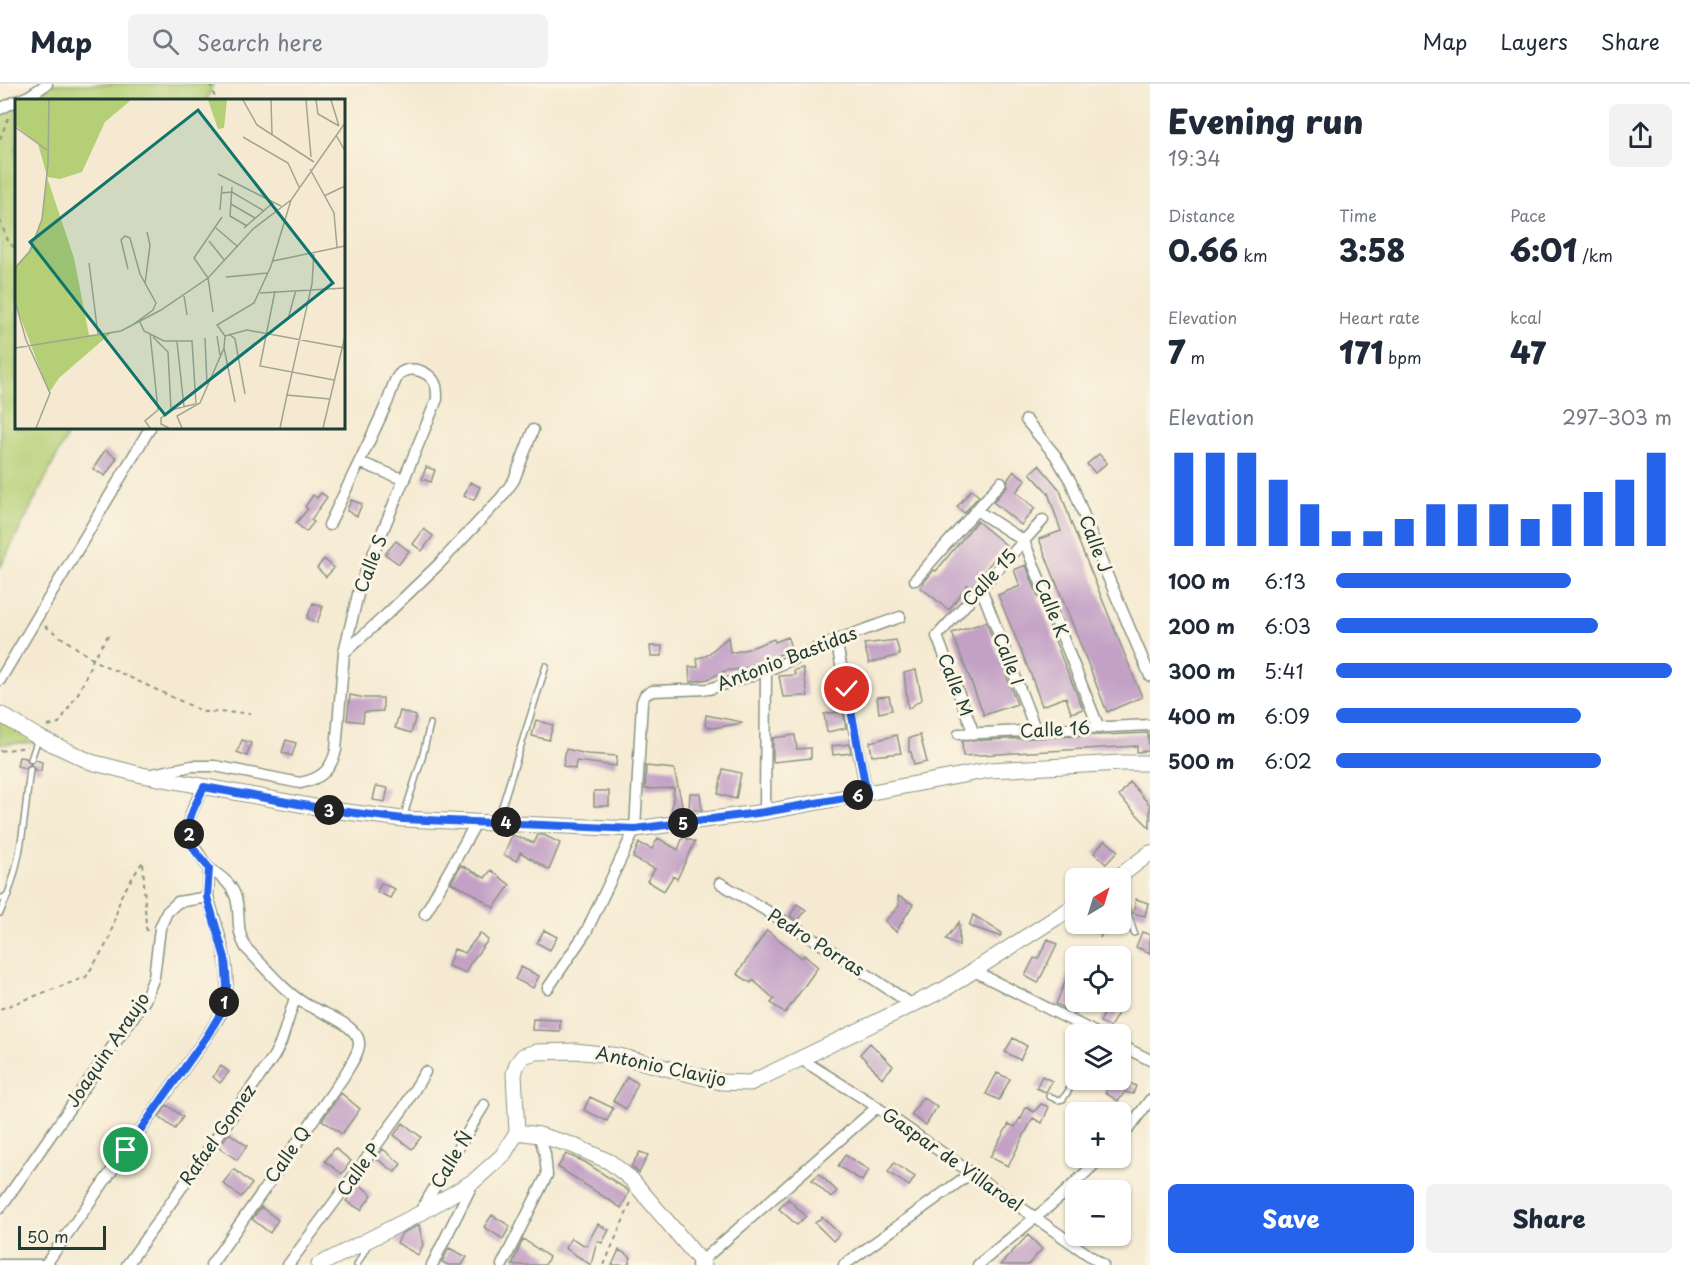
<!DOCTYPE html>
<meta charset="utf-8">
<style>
:root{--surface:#fff;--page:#f2f2f3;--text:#1f2937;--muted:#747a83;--line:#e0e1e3;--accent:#2563eb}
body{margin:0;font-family:"Playpen Sans",sans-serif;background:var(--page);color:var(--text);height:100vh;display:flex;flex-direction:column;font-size:22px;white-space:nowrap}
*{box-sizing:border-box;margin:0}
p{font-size:20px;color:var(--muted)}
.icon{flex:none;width:33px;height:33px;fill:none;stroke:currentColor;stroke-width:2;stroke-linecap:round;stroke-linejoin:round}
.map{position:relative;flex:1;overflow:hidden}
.panel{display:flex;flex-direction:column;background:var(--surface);width:540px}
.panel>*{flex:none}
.needle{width:39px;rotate:38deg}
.fabs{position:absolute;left:1065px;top:784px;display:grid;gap:12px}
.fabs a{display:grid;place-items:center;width:66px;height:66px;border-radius:9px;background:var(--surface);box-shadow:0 2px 4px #0004;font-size:30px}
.scale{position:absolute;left:18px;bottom:15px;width:88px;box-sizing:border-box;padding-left:6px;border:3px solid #1f3d34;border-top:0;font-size:16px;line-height:21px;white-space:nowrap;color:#1f3d34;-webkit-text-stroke:4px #fcf5e5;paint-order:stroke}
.pin{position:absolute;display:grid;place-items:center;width:51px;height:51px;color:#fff;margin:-26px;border:3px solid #fff;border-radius:50%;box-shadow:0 2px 6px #0007}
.km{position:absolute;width:30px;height:30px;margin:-15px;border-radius:50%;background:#222;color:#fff;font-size:16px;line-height:30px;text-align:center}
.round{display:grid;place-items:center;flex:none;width:63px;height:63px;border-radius:9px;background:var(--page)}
.head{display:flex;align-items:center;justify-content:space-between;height:102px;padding:0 18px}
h1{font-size:33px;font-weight:800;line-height:45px}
.stats{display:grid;grid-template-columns:repeat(3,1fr);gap:9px;height:102px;padding:6px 18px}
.stats div{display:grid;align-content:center}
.stats b{font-size:30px;font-weight:800}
.stats small{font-size:16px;font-weight:400}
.stats p{font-size:16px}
.chart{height:168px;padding:12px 18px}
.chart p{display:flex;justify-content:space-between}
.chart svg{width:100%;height:108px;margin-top:6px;stroke:var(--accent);stroke-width:6}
.action{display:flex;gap:12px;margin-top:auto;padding:12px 18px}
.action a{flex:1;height:69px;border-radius:9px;background:var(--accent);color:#fff;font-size:24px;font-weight:800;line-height:69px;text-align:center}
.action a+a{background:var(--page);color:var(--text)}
ul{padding:0 18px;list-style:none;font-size:20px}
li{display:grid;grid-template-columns:96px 72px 1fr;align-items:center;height:45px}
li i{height:15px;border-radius:8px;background:var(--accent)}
header{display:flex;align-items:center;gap:36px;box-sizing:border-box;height:84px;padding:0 30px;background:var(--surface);border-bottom:2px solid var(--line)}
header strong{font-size:28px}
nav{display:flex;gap:33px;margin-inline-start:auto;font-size:21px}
.search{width:420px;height:54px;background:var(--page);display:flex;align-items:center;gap:15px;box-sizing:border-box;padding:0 21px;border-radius:9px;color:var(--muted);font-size:22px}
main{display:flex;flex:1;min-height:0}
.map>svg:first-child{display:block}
.green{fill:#b4cf75;stroke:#6a8654;stroke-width:1.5}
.building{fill:#c3a1c6}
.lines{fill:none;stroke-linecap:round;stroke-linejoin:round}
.lane-casing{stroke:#8a9482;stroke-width:8}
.street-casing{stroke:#8a9482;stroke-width:13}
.secondary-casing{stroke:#8a9482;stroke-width:17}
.path{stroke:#8a9482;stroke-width:2;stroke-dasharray:4.5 4.5;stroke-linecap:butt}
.lane{stroke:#fff;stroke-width:5}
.street{stroke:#fff;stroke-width:10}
.secondary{stroke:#fff;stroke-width:15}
.route-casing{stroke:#fff;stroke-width:12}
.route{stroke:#2563eb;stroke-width:8}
.labels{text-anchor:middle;stroke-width:6;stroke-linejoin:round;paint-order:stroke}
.street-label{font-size:18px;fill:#1f3d34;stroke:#fcf5e5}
.inset-road{fill:none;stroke:#9fa592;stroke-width:1.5}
.view{fill:#0f766e;fill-opacity:0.15;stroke:#0f766e;stroke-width:3}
.inset-edge{fill:none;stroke:#1f3d34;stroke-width:3}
</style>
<header>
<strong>Map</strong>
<div class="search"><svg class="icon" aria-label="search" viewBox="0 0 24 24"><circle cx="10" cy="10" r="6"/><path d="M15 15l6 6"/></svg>Search here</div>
<nav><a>Map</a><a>Layers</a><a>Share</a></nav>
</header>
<main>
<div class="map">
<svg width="1150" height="1181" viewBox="0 0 1150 1181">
<rect width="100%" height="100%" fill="#fcf5e5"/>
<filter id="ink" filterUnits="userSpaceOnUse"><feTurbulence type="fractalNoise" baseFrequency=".0167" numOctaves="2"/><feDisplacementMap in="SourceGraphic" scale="12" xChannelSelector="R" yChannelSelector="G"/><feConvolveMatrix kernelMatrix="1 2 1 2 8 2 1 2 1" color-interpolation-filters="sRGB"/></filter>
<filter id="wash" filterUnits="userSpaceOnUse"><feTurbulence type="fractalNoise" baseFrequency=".008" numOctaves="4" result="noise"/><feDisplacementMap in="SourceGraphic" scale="24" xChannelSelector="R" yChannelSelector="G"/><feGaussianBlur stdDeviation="1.35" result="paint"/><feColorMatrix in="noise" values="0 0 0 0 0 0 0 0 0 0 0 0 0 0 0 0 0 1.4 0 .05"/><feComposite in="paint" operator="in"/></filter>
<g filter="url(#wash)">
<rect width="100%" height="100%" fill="#f5ead1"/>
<path class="green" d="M 43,0 L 213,0 L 207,16 L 16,16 L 16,344 L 71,344 L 0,484 L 0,22 Z
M 0,629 L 45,658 L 0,660 Z"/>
<g id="blocks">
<path class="building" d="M 105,366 L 117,374 L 105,392 L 93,385 Z
M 1099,370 L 1107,379 L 1095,389 L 1087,380 Z
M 1039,381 L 1060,406 L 1072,441 L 1142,613 L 1107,628 L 1039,455 L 1061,447 L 1048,409 L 1030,389 Z
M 426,383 L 435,386 L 431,398 L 422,395 Z
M 1014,387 L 1026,396 L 1016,408 L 1035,424 L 1021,441 L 993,418 L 1007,402 L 1008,395 Z
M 470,398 L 480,403 L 474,416 L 464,412 Z
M 971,406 L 979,412 L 964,429 L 957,423 Z
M 321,409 L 327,413 L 311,436 L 314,438 L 306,448 L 296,439 L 308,425 L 305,423 L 313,411 L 317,414 Z
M 351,416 L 362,420 L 357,432 L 347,427 Z
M 977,437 L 1006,461 L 970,504 L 967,501 L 949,526 L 920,503 L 934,486 L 936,487 Z
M 424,445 L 433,452 L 422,467 L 413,460 Z
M 396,457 L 409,467 L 399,480 L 385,470 Z
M 324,475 L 334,484 L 326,493 L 317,484 Z
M 1026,481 L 1061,572 L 1083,625 L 1071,629 L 1066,613 L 1042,622 L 1031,591 L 998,511 L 1020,502 L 1014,486 Z
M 313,519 L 323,523 L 317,539 L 307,534 Z
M 986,538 L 1017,620 L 984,631 L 952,549 Z
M 728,553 L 730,569 L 748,565 L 774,555 L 775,558 L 788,553 L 791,566 L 746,584 L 725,587 L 708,595 L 690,598 L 689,583 L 698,583 L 697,574 L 706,572 Z
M 896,556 L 900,571 L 869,579 L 864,560 Z
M 650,562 L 662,562 L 662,572 L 651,572 Z
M 803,584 L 808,612 L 783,613 L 779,592 L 795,591 L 794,586 Z
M 916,586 L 922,615 L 908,625 L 904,589 Z
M 350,611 L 365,614 L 383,614 L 383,627 L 364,628 L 363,638 L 347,636 Z
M 889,612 L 892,626 L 879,629 L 877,613 Z
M 400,627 L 416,632 L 411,649 L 395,644 Z
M 843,627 L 846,644 L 827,648 L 824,630 Z
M 706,631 L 742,638 L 742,639 L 713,644 L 705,642 Z
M 536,636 L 553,641 L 549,656 L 532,652 Z
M 1148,649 L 1149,667 L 1137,668 L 1137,662 L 963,672 L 962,657 Z
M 795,651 L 797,665 L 811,664 L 811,674 L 773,678 L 773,654 Z
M 897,651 L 901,669 L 872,672 L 870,658 Z
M 920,651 L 927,678 L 914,681 L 911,668 L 909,668 L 909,654 Z
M 242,656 L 251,659 L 247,672 L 237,668 Z
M 286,656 L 296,659 L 292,672 L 282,668 Z
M 849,660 L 851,669 L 833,671 L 832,662 Z
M 566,665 L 587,670 L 617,672 L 616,682 L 576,677 L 575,685 L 563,682 Z
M 19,673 L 26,674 L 30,680 L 36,676 L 42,678 L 41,687 L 35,686 L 31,680 L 25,684 L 17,682 Z
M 646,682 L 674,685 L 684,729 L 671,730 L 674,704 L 645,705 Z
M 723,685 L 741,689 L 736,715 L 718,710 Z
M 1130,698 L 1150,721 L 1150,744 L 1119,712 Z
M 376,702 L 388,704 L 385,718 L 373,716 Z
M 594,707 L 609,707 L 609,722 L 594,722 Z
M 690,709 L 700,709 L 702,726 L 689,726 Z
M 512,751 L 534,759 L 538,751 L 544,751 L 560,759 L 549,786 L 520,768 L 517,777 L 504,771 Z
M 683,753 L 695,758 L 677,795 L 673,792 L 664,807 L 647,797 L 655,785 L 633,774 L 639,759 L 652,765 L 658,754 L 678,766 Z
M 1105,756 L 1118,767 L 1106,780 L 1094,769 Z
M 461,781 L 485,794 L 491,786 L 510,801 L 494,824 L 472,809 L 451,799 Z
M 381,799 L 395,805 L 390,814 L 377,808 Z
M 898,812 L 913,820 L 896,848 L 885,837 L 899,822 Z
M 1136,815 L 1148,819 L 1145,832 L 1133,829 Z
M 797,820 L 806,826 L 798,837 L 790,832 Z
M 973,831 L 1002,849 L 1000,852 L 969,842 Z
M 959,838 L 959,862 L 946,855 Z
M 544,846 L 557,853 L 550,866 L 537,859 Z
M 767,846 L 802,874 L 804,871 L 818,883 L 785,929 L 771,919 L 774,915 L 753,896 L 751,899 L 737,890 Z
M 1142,848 L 1150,851 L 1150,869 L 1136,863 Z
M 480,849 L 488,856 L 469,881 L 466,889 L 448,882 L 454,865 L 465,869 Z
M 1048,855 L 1057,860 L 1038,899 L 1025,892 L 1034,874 L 1038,875 Z
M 1075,873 L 1076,918 L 1080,918 L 1076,930 L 1056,920 Z
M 521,883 L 539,892 L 533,904 L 515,895 Z
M 1107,924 L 1118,929 L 1110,943 L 1100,938 Z
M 533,935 L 560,936 L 560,947 L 532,946 Z
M 1013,954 L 1027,962 L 1020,976 L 1005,968 Z
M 870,959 L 893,982 L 882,994 L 860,970 Z
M 221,982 L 229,988 L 220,999 L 213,993 Z
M 997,989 L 1010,995 L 999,1016 L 986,1010 Z
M 1042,992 L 1052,997 L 1046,1008 L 1036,1004 Z
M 627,993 L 638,999 L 626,1025 L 613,1017 Z
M 1097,996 L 1124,996 L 1136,1002 L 1133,1010 L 1125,1008 L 1118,1017 L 1105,1009 L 1109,1002 Z
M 341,1009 L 360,1025 L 342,1050 L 322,1036 Z
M 590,1013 L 613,1024 L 607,1037 L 584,1026 Z
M 923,1013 L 937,1023 L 926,1041 L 911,1031 Z
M 1041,1020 L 1049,1023 L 1042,1039 L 1033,1034 L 1008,1082 L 990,1073 L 1009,1040 L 1015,1043 L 1020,1034 L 1021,1035 L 1026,1023 L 1034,1028 Z
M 167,1021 L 183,1033 L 175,1045 L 159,1033 Z
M 403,1039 L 421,1053 L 412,1065 L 394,1051 Z
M 229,1049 L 247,1062 L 237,1076 L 219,1063 Z
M 335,1064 L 351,1077 L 342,1090 L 325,1077 Z
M 383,1065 L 401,1080 L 395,1088 L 376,1074 Z
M 640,1068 L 648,1071 L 639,1089 L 631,1082 Z
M 566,1070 L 585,1078 L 626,1105 L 629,1108 L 621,1124 L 558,1083 Z
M 845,1071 L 869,1086 L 862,1097 L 838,1082 Z
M 894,1079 L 915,1093 L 909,1102 L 888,1088 Z
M 234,1085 L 252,1100 L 241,1113 L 223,1099 Z
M 819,1090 L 837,1107 L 831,1114 L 812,1096 Z
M 358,1099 L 372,1111 L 361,1126 L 346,1117 Z
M 788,1115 L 806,1132 L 797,1141 L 779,1125 Z
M 261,1123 L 278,1136 L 270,1149 L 252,1135 Z
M 492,1131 L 510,1142 L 503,1155 L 484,1143 Z
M 822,1133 L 840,1150 L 833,1157 L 815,1139 Z
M 598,1140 L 609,1146 L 602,1159 L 597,1157 L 591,1181 L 565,1164 L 571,1154 L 586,1162 Z
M 419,1141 L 423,1161 L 418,1171 L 397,1159 L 402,1149 Z
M 1028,1151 L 1042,1165 L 1028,1181 L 1000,1181 Z
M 523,1155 L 549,1173 L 545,1181 L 512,1181 Z
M 449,1164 L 467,1173 L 462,1181 L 448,1181 L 442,1178 Z
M 619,1166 L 631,1173 L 628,1181 L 612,1181 Z"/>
</g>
</g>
<g filter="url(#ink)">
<use href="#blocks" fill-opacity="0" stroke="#8a9482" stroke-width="1.5"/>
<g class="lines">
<defs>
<path id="lane" d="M 31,675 L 38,655
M 403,734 L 422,674 L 430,640
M 497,738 L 546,582
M 1120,803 L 1134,849
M 0,815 L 9,811
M 0,829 C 22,784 24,734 30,685
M 1049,1012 L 1058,1016 L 1063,1015 L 1076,995
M 357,1181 L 367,1162"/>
<path id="street" d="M 19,16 L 29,12 L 47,0
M 0,25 L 16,17
M 1026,336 L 1055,371 L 1071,398 L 1102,479 L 1150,592
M 359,378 L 405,396
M 976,426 L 1024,457 L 1099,644
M 915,496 L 1001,398
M 981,504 L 1036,647
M 836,556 L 867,710
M 345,568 L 387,530 L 439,480 L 501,414 L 514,396 L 533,346
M 0,596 L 150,344
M 959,650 L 1150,641
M 974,650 L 937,552 L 1043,436
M 152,690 L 192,682 L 215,682 L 300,699 C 321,695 331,686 336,666 L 344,568 L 360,502 L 437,315 C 437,304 437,298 428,291 C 421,286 410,283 402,288 C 393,294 391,311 386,321 C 368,361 348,401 329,441
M 204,703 C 191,728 179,745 199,770 C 202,775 206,781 210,785 C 221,793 230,798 235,811 C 242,830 234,843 246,864 C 265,883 284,908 307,921 C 321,928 357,941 359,958 C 360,969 349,982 344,992 L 211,1181
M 765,728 L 766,587
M 720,799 L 817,857 L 911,920
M 425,830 L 477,737
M 972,886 L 1100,951
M 548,904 L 586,848 L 635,745 L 642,618 L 645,611 L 652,607 L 709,605 L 766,587 L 836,556 L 900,533
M 1120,961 L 1150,976
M 799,974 L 868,1017 L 1103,1181
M 1120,1056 L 1150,1016
M 0,1124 L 145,916 L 154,893 L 160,844 L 167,828 L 178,818 L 208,813 L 209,784
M 421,1126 L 484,1021
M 46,1180 L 207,952 C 212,944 218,936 222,927 C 236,890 218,849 208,813
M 0,1181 L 49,1181
M 127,1181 L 274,972 L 281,958 L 295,914
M 288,1181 L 403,1025 L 425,988
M 432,1181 L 474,1097
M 502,1181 L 547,1091 L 545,1070 L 539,1051
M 697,1181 L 877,1023
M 844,1181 L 971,1089
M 978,1181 L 1059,1114 L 1101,1074"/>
<path id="secondary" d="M 0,630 L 38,653 L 91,678 L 142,691 L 331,726 L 403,735 L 635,745 L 765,728 L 990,686 L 1121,679 L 1150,679
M 1116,795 L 1150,769
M 517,1048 L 539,1051 L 572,1061 L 610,1078 L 631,1095 L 704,1181
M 319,1181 L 419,1130 L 474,1097 L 503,1071 L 517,1048 L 514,990 L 517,980 L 523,972 L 536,968 L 575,967 L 619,972 L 721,998 L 750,999 L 945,905 L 1076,821"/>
</defs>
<use href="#lane" class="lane-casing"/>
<use href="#street" class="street-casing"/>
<use href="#secondary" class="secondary-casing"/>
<path class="path" d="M 210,0 L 216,16
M 0,55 L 9,32
M 0,136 L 7,155 L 16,166
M 45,542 L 97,578 L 204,628 L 251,629
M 48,642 L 59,639 L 80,606 L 93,575 L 109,550
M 0,667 L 27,663
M 1100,854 L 1105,840
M 0,925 L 86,893 L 109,856 L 121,812 L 143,777 L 146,844 L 148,849
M 604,1181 L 632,1116"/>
<use href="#lane" class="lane"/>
<use href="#street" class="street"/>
<use href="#secondary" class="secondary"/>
</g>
</g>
<g class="lines" filter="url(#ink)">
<defs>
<path id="route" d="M 126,1066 L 207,952 L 222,927 L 227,902 L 225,874 L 207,813 L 209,784 C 203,776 192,766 190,757 C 184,738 196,720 204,703 L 331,726 L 403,735 L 635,745 L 765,728 L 867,710 L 847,605"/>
</defs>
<use href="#route" class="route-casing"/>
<use href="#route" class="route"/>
</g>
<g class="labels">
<g class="street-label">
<text transform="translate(1095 460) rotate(69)" y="6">Calle J</text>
<text transform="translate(371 480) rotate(-69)" y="6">Calle S</text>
<text transform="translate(990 494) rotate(-47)" y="6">Calle 15</text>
<text transform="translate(1051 524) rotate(68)" y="6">Calle K</text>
<text transform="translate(787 575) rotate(-21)" y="6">Antonio Bastidas</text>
<text transform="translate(1008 575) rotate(69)" y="6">Calle I</text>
<text transform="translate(955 601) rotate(69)" y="6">Calle M</text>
<text transform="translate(1055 646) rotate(-3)" y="6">Calle 16</text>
<text transform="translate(816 859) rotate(32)" y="6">Pedro Porras</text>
<text transform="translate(108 966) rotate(-56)" y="6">Joaquin Araujo</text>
<text transform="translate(661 983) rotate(12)" y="6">Antonio Clavijo</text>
<text transform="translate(218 1051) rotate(-55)" y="6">Rafael Gomez</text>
<text transform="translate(288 1071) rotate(-55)" y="6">Calle Q</text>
<text transform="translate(452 1076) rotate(-59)" y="6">Calle Ñ</text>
<text transform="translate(952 1076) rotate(35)" y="6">Gaspar de Villaroel</text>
<text transform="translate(359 1086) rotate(-54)" y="6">Calle P</text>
</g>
</g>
<g transform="translate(15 15)">
<rect width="330" height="330" fill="#f5ead1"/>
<path d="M 0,1 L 116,1 L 90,23 L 67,73 L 45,80 L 32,78 L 59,159 L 74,236 L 96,234 L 44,279 L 34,294 L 0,204 L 0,168 L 14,152 L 27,120 L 32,77 L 23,45 L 0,26 ZM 193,1 L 212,1 L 209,29 L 203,30 Z" fill="#b4cf75"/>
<path class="inset-road" d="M 228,1 L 242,26 L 299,63M 256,1 L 257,35M 291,1 L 296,58M 301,1 L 303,15 L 324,27M 316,1 L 324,27M 0,28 L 32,51M 321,36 L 330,52M 228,38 L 273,64 L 284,88M 295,70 L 319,114 L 322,148M 203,75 L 266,107M 217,88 L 215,117 L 232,127M 206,94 L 217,93 L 249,112M 309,97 L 330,87M 216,105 L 240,119M 205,111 L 207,87M 201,129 L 223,148M 229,129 L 259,103M 194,142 L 210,162M 299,153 L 297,185 L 272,296 L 315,300M 258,162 L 330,147M 74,164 L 83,236M 0,169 L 15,152 L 27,120 L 33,65 L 34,1M 113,170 L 106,141 L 110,137 L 115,139 L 125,175 L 141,204 L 138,211 L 116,227M 211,178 L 253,174M 130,185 L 135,146 L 132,133M 260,192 L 245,267 L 319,281M 245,194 L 330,189M 169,197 L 172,216M 0,202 L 11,241 L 35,294 L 21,329M 198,213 L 193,179 L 179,159 L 207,118M 273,220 L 281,191M 125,223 L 129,232 L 149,242 L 177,242 L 181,305M 214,235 L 220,240 L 230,295M 202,237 L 205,256M 210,237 L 232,231 L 330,249M 138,238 L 153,253 L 156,311M 190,239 L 192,285M 162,243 L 169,308M 0,249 L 106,232 L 146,211 L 193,179 L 238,130 L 276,101M 209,249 L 220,303M 135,329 L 130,322 L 143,311 L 135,234M 154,329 L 146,325 L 146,319 L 156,311 L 180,305M 167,329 L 162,317 L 185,304 L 209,249 L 210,237 L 202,226 L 239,204 L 256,167 L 276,101 L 330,24M 265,329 L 272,296M 308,329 L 330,237"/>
<path class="view" d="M 183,11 L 318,184 L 150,316 L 15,143 Z"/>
<rect width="330" height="330" class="inset-edge"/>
</g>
</svg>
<div class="fabs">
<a><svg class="needle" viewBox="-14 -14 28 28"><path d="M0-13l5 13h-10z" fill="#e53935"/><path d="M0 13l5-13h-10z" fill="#747a83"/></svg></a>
<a><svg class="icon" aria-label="locate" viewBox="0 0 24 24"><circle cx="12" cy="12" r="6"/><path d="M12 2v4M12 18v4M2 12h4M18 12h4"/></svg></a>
<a><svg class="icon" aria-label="layers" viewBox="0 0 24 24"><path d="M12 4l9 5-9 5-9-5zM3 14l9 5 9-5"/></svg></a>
<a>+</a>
<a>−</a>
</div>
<div class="scale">50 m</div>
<div class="pin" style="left:126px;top:1066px;background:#1e9e55"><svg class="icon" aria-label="arrive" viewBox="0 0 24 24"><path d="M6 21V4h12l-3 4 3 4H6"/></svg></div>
<div class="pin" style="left:847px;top:605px;background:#d93025"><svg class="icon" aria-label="check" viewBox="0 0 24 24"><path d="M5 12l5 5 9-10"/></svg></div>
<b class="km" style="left:224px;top:918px">1</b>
<b class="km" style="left:189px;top:750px">2</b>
<b class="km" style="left:329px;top:726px">3</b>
<b class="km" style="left:506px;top:738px">4</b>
<b class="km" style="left:683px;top:739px">5</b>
<b class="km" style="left:858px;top:711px">6</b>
</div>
<section class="panel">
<div class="head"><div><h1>Evening run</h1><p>19:34</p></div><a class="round"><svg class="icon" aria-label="share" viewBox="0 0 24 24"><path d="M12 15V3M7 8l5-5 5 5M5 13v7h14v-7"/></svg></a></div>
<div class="stats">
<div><p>Distance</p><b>0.66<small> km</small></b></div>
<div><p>Time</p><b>3:58</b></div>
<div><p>Pace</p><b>6:01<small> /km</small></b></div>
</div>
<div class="stats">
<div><p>Elevation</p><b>7<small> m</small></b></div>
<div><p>Heart rate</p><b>171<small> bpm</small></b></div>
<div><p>kcal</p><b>47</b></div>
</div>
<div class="chart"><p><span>Elevation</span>297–303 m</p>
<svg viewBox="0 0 160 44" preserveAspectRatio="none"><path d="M5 44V6M15 44V6M25 44V6M35 44V17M45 44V27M55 44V38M65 44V38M75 44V33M85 44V27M95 44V27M105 44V27M115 44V33M125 44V27M135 44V22M145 44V17M155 44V6"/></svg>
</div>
<ul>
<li><b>100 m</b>6:13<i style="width:70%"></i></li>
<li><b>200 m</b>6:03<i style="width:78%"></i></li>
<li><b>300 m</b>5:41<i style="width:100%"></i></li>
<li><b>400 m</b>6:09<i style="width:73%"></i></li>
<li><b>500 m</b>6:02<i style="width:79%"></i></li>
</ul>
<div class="action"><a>Save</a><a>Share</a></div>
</section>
</main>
